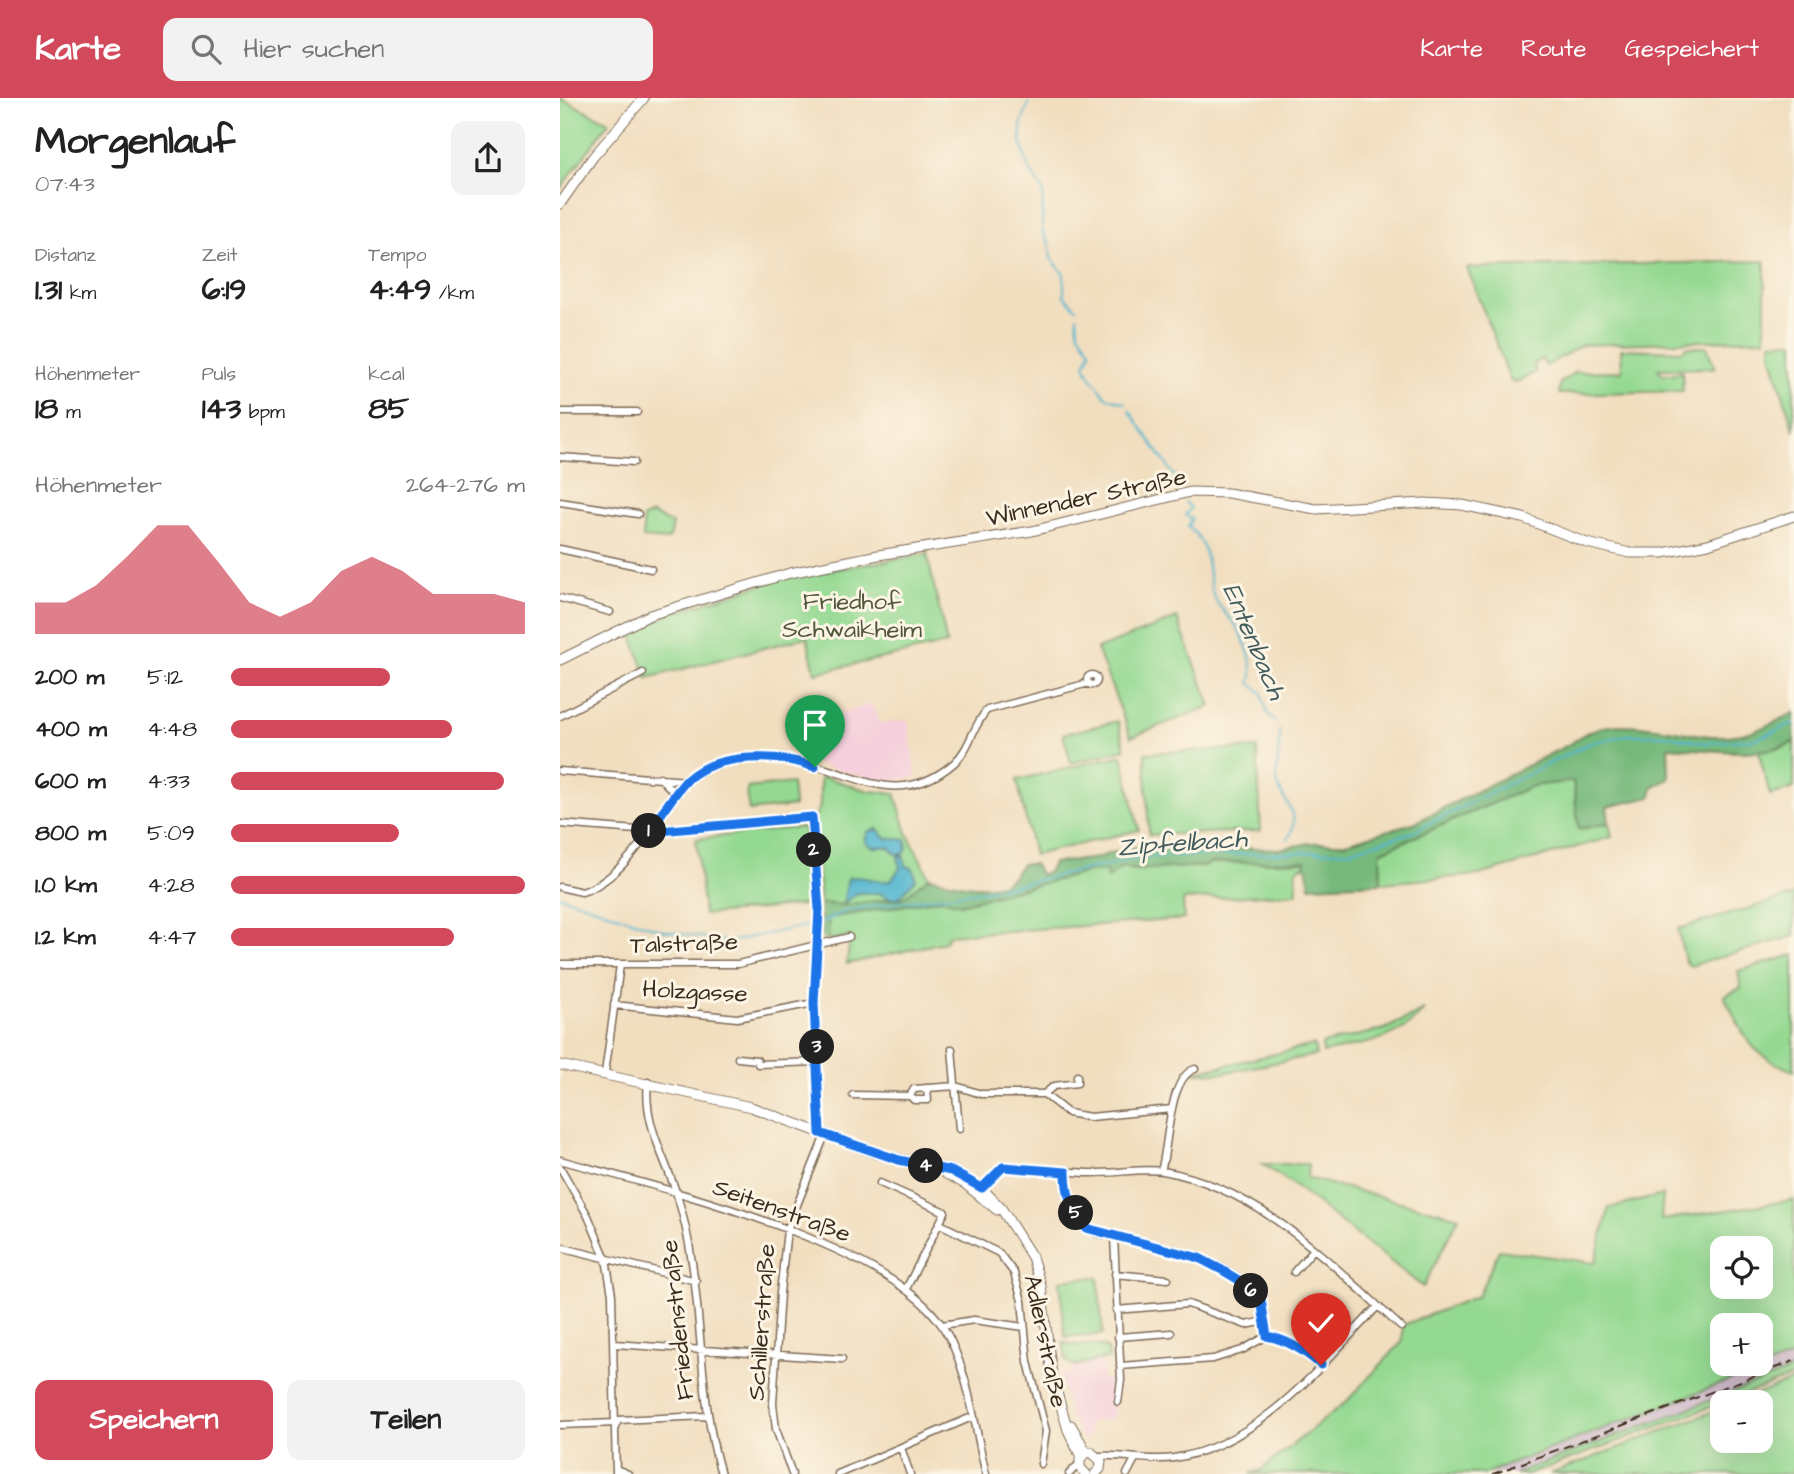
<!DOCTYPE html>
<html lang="de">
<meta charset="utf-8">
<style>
:root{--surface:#fff;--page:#f2f2f2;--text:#222;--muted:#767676;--accent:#d1495b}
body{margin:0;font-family:"Architects Daughter",sans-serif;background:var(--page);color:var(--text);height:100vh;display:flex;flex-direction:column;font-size:26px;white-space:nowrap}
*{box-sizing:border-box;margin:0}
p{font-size:23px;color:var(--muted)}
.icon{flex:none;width:38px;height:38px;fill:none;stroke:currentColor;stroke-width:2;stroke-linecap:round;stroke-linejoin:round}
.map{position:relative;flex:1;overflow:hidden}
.panel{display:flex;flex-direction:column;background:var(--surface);width:560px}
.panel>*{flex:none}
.tools{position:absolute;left:1150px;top:1138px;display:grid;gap:14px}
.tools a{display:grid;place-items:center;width:63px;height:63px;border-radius:14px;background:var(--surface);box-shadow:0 7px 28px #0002;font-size:35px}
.pin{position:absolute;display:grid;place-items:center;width:60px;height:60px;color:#fff;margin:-72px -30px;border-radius:50% 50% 50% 0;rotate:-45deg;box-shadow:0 0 7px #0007}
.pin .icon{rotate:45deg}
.km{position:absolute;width:35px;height:35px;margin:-18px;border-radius:50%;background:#222;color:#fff;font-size:19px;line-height:35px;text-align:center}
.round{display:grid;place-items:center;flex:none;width:74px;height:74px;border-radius:14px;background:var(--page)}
.overview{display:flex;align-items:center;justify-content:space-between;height:119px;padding:0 35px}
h1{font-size:38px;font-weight:800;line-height:52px}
.stats{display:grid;grid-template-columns:repeat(3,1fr);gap:10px;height:119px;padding:7px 35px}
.stats div{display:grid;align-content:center}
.stats b{font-size:30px;font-weight:800}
.stats small{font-size:19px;font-weight:400}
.stats p{font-size:19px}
.chart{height:196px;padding:14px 35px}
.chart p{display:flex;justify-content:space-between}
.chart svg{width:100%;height:126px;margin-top:7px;fill:var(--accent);opacity:.7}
.primary-button{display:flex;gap:14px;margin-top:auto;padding:14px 35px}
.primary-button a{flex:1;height:80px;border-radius:14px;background:var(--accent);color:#fff;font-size:28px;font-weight:800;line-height:80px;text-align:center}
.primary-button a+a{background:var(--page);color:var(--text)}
ul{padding:0 35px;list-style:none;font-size:23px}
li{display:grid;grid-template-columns:112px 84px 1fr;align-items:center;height:52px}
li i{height:18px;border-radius:9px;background:var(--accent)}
header{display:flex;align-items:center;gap:42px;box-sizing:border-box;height:98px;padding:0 35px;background:var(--accent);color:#fff}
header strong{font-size:33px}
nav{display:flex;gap:38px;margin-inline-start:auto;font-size:24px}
.search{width:490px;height:63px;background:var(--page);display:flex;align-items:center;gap:18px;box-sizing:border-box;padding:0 24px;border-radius:14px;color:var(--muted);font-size:26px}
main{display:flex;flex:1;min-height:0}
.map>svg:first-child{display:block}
.built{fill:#f5cfdb}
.industrial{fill:#d1bdcc}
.green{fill:#94d992;stroke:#688258;stroke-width:2;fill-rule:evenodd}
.forest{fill:#77b97c;stroke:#59724d;stroke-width:2}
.water{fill:#50b5cf;stroke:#467076;stroke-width:2}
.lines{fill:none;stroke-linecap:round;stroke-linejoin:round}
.stream{stroke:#50b5cf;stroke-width:2}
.street-casing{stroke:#7b6956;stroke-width:9}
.secondary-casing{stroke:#7b6956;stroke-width:11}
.street{stroke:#fff;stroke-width:6}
.secondary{stroke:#fff;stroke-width:9}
.rail{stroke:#3b2a1e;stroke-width:2;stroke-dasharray:10 5;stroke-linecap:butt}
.route-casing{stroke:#fff;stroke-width:14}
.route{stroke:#1a73e8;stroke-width:9}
.labels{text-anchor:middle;stroke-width:6;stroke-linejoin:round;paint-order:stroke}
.street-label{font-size:24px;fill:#3b2a1e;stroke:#fcf5e5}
.park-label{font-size:24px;fill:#51563b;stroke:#fcf5e5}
.water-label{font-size:26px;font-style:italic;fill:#425b5c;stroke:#fcf5e5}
</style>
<header>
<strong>Karte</strong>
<div class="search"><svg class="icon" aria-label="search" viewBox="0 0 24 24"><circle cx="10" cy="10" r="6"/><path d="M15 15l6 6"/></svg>Hier suchen</div>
<nav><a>Karte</a><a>Route</a><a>Gespeichert</a></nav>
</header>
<main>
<section class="panel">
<div class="overview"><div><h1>Morgenlauf</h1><p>07:43</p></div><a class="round"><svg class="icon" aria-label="share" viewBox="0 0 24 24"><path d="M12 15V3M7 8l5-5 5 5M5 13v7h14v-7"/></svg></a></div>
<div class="stats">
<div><p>Distanz</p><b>1.31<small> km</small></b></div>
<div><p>Zeit</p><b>6:19</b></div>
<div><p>Tempo</p><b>4:49<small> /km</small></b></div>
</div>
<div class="stats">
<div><p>Höhenmeter</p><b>18<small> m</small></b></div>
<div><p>Puls</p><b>143<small> bpm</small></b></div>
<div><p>kcal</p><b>85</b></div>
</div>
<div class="chart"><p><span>Höhenmeter</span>264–276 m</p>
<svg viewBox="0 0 160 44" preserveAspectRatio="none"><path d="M0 44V33L10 33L20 27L30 17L40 6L50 6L60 19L70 33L80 38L90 33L100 22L110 17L120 22L130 30L140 30L150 30L160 33V44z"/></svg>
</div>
<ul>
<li><b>200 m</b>5:12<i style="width:54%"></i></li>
<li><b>400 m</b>4:48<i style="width:75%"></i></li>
<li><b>600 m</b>4:33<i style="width:93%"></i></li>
<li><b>800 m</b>5:09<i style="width:57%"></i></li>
<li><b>1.0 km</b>4:28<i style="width:100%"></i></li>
<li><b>1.2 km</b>4:47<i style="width:76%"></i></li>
</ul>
<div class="primary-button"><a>Speichern</a><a>Teilen</a></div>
</section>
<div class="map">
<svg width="1234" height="1376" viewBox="0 0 1234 1376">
<rect width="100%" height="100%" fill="#fcf5e5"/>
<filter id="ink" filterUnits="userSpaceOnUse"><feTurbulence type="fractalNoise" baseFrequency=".0143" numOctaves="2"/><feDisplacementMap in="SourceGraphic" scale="14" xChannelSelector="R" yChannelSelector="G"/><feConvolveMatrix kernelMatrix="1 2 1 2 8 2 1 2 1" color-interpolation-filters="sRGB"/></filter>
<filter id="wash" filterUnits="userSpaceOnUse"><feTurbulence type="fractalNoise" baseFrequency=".00686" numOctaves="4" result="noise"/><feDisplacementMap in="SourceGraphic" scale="28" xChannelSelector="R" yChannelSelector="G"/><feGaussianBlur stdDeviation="1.57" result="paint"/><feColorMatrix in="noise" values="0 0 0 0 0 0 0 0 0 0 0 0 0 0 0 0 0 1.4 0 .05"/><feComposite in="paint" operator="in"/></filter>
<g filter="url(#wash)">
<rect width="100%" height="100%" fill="#f1debf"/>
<path class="built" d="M 312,606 L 319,625 L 348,622 L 356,679 L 324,684 L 256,666 L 253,623 Z
M 543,1262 L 543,1282 L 559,1283 L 552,1323 L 530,1323 L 528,1339 L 522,1341 L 509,1315 L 500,1276 L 513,1273 L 514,1268 Z"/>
<path class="industrial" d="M 1234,1258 L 1234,1271 L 955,1376 L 924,1376 Z"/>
<path class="green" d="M 0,0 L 49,24 L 0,91 Z
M 1205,163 L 1205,241 L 1022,247 L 986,268 L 982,261 L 974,266 L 976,274 L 956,285 L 951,284 L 907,170 Z
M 1234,243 L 1234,333 L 1211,256 L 1211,244 Z
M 1126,249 L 1147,249 L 1155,270 L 1098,271 L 1103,277 L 1122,274 L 1123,293 L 999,296 L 1000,285 L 1015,274 L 1062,273 L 1061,251 L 1122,253 Z
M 92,416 L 112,426 L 111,438 L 107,442 L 83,440 L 83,420 Z
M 367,456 L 387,546 L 255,575 L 247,539 L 87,580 L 71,535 L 113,515 L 222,480 Z
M 617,520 L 651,608 L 571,639 L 537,551 Z
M 558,623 L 565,651 L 511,665 L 503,636 Z
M 1234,644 L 1234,690 L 1210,697 L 1198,652 L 1221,650 Z
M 697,650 L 701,733 L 589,737 L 585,655 Z
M 562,657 L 579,732 L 474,757 L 457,682 Z
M 264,679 L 309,693 L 335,695 L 346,732 L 369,779 L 343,800 L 284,807 L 260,805 L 254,721 L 260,708 L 260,681 Z
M 1013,683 L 1019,731 L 1049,725 L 1052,739 L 919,777 L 821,785 L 820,754 L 972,688 Z
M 232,685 L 234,708 L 189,713 L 187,690 Z
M 244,729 L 252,806 L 144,817 L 136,741 Z
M 746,763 L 747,768 L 740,769 L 736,774 L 737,795 L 623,802 L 624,821 L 389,837 L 384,844 L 287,866 L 290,838 L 269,842 L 267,820 L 381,801 L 397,803 L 529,774 L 546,772 L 547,780 L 563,768 L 573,772 L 646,768 L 650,765 Z
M 1234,797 L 1234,838 L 1130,868 L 1125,863 L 1118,831 Z
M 1234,857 L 1234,973 C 1187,956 1186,939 1164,898 L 1181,890 L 1178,873 Z
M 864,912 C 841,942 798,947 763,955 L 762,946 L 825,931 Z
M 754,947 L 756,957 L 663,975 L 631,975 Z
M 702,1066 L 748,1066 L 747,1080 L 899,1119 L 863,1189 L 734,1087 Z
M 1103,1097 L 1101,1122 L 1234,1102 L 1234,1258 L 924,1376 L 690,1376 L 701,1372 L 787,1303 L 842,1244 L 843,1227 L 918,1198 L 939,1152 L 1035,1165 L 1049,1110 ZM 1162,1150 L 1200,1150 L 1200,1188 L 1162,1188 ZM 1162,1227 L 1200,1227 L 1200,1265 L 1162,1265 Z
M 538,1179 L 543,1236 L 505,1239 L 500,1182 Z
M 503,1244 C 517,1251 533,1243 547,1250 L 549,1260 L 514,1268 L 506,1262 Z
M 1234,1271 L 1234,1278 L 970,1376 L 955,1376 Z
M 1234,1282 L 1234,1376 L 990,1376 L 1162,1310 L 1162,1342 L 1200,1342 L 1200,1304 L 1178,1304 Z"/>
<path class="forest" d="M 1234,615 L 1234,644 C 1198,661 1148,651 1108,649 L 1109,681 L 1092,690 L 1091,699 L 1047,709 L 1049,725 L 1019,731 L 1013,683 L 972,688 L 820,754 L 821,785 L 750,788 L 745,763 L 650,765 L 646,768 L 573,772 L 563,768 L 547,781 L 546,773 L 529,774 L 400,806 L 381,801 L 268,820 L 269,842 L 262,840 L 260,805 L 284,807 L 343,800 L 369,779 C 391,784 426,795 447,783 C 452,780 458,771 462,766 L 474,766 L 481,777 L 489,773 L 493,765 L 539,760 L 550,755 L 581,748 L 663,755 L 685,750 L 719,751 L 750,745 L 786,745 L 856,724 L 1012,645 C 1052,607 1122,642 1168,638 C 1193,636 1212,626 1234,615 Z"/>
<path class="water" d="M 317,731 L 326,740 L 346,742 L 347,749 L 344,756 L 336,756 L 328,749 C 317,748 311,753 305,742 L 308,734 Z
M 338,758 L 343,758 L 346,768 L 353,770 L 356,781 L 340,799 L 331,801 L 319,795 L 298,795 L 283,805 L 288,780 C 304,776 314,785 330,783 L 340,771 Z"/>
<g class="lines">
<path class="stream" d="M 469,5 L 461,27 L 461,43 L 468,69 L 483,93 L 482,132 L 489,146 L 491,160 L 504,176 L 504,198 L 516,210
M 517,218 L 518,233 L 531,253 L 525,267 L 529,276 L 546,299 L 565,305
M 569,312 L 618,383
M 625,404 L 631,410 L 625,417 L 632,421 L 628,429 C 649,443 647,471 652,493 C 655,506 665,514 673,524 C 684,537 697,569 690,585 L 702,595 L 707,615 L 715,623
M 720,632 C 720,644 716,674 717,683 C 720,704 744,713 728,741
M 0,798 L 101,832 L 168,844 L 255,826
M 260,825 L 288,812 L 441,790 L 583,759 L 788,753 L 850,735 L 1030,645 L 1067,637 L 1104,637 L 1145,645 L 1196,641 L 1234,625"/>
</g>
</g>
<g filter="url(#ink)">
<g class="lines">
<defs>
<path id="street" d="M 0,314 L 77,314
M 0,359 L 74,364
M 0,404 L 78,416
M 0,451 L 91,471
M 0,500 L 50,514
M527 582a5 5 0 1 1 10 0a5 5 0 1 1-10 0Z
M 0,618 L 83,575
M 0,673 L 127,683
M 100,680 L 116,696
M 0,726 L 102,734 L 252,719 L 259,811 L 254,905 L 260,1035
M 0,789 L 22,794 C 60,782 88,735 111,704 C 119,693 126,680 139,674 C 172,658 209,658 244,665 C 299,677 340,711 394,665 C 410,651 413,627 427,612 L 529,585
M 0,866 L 178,866 L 289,839
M 54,907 L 177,920 L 254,905
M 392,951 L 399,1031
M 178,960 L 197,962 L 198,966 L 258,964
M 45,975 L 60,867
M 88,984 C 83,1025 105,1059 117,1097 C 146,1188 134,1285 161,1376
M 367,990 L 368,1002 L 354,1002 L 350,998 L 354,991 L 396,988 L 421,996 L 484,996 L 508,1015 L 530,1019 L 612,1011
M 484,996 L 494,988 L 517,985 L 517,978
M 293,997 L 350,998
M 0,1062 C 97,1089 328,1144 383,1229 C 408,1267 415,1332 426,1376
M 0,1069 L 28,1118 L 46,1161 L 52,1197 L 56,1376
M 601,1073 C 609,1048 608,979 635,971
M 506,1075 C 507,1099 514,1124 536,1135 C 586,1146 668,1155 700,1201 C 707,1212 706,1227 707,1238
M 320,1085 L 385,1114 L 346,1191
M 421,1092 L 443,1069 C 471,1068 500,1074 528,1075 C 551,1076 582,1070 603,1073 C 700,1090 771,1166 841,1229
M 380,1126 L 439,1155 L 454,1175 L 462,1203 L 468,1264 L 486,1333 L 481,1366
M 554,1139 L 561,1282 L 558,1304
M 0,1149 L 136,1183
M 734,1174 L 754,1151
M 555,1176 L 608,1181
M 556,1212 L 628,1206 L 686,1227 L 705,1223
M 382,1227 L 414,1222 L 464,1229
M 707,1238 C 728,1242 745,1253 761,1267
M 558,1239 L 611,1235
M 54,1246 L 282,1261
M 560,1268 L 653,1261 L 682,1252 L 707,1238
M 57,1322 L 147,1318
M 0,1327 L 57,1325
M 341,1350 L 350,1376
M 539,1358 C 564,1356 588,1364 614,1360 C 700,1347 761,1267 818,1208
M 56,1371 L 68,1376
M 232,1376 L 216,1331 L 213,1306 L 220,1195 L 227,1132 L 265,1037
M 278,1376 L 412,1319
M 509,1376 L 519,1366
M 567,1376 L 575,1361"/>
<path id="secondary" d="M 0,106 L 33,59 L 84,0
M 0,562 L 90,517 L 230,475 L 318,457 L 472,433 L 630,394 L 668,395 L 756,411 L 865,405 L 902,407 L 963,420 L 1027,445 L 1070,455 L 1103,455 L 1148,446 L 1234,418
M 0,967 L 191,1009 L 318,1056 L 391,1072 L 422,1090 L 441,1110 L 472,1159 L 481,1188 L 492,1278 L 508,1332 L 521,1359
M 386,1076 L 405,1086 L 437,1112
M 511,1327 L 527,1355
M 526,1376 L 520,1370 L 520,1362 L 524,1356 L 531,1354 L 541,1363 L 540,1371 L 535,1376"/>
</defs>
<use href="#street" class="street-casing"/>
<use href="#secondary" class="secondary-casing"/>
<use href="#street" class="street"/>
<use href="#secondary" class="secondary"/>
<path class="rail" d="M 933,1376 L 1234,1263"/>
</g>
</g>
<g class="lines" filter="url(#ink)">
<defs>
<path id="route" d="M 255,669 C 220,656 158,654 128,681 C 113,696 101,717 89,734 L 252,719 L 259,811 L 254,905 L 260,1035 L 339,1062 L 391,1073 L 422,1090 L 443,1069 L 506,1074 C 506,1094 512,1116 526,1130 L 639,1160 L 662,1172 L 682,1184 L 701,1202 L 707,1238 C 728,1242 745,1253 761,1267"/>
</defs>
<use href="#route" class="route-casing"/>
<use href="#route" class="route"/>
</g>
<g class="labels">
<g class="street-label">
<text transform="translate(526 399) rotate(-12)" y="8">Winnender Straße</text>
<text transform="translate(124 845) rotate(-2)" y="8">Talstraße</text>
<text transform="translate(135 893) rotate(3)" y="8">Holzgasse</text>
<text transform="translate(222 1112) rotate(20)" y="8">Seitenstraße</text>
<text transform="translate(117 1222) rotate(-96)" y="8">Friedenstraße</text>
<text transform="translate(201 1224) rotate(-86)" y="8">Schillerstraße</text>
<text transform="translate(486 1243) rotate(78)" y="8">Adlerstraße</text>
</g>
<g class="park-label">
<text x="292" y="511">Friedhof<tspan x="292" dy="28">Schwaikheim</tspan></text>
</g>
<g class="water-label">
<text transform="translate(695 543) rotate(67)" y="9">Entenbach</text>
<text transform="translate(622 744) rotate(-4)" y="9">Zipfelbach</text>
</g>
</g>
</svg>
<div class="tools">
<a><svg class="icon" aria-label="locate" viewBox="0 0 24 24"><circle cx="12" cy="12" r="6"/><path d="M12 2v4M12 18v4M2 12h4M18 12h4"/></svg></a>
<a>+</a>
<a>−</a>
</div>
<div class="pin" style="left:255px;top:669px;background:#1e9e55"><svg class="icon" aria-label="arrive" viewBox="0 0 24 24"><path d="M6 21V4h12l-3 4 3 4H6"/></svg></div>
<div class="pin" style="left:761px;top:1267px;background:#d93025"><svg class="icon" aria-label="check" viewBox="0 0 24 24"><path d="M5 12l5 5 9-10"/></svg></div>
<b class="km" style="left:89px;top:733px">1</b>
<b class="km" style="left:254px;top:752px">2</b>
<b class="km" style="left:257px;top:949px">3</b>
<b class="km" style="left:366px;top:1068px">4</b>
<b class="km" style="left:516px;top:1115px">5</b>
<b class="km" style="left:691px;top:1193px">6</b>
</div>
</main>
